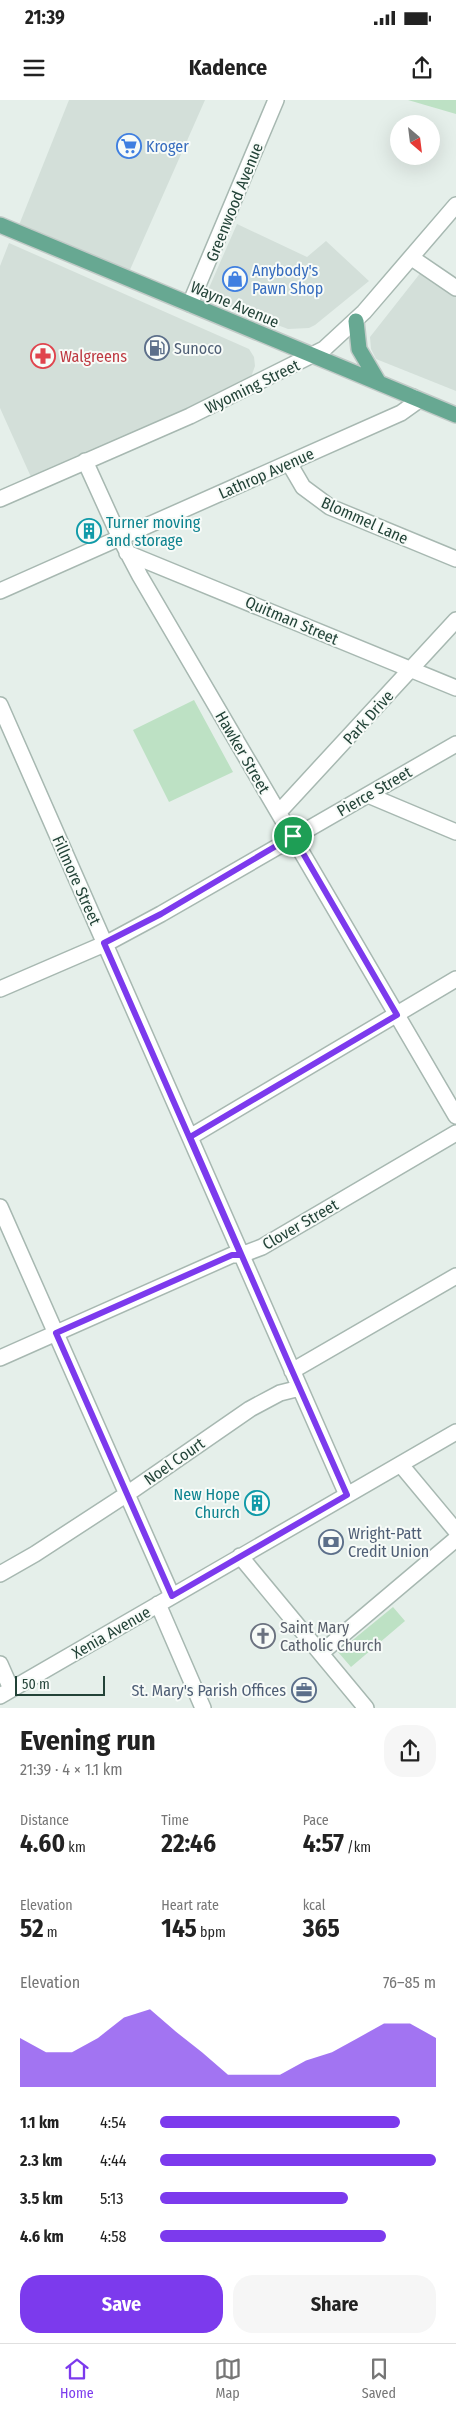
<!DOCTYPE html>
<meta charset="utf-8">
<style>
:root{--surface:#fff;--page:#f6f6f6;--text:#222;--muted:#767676;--line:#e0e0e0;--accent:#7c3aed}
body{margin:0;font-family:"Fira Sans Condensed",sans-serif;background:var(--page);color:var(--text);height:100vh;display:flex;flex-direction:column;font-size:19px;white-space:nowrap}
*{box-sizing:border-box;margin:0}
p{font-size:16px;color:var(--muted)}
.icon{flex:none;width:28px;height:28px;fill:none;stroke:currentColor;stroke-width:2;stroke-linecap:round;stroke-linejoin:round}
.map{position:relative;height:1608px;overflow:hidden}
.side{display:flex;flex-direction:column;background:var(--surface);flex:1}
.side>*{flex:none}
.needle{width:32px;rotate:152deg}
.fabs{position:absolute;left:390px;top:15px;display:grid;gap:10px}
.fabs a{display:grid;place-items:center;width:50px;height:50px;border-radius:50%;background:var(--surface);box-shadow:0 5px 20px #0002;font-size:25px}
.scale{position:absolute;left:15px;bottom:12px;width:90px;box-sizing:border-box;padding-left:5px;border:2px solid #234338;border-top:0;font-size:14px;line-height:18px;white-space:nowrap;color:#234338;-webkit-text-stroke:4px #f7fbf8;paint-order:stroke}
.pin{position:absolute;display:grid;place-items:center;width:42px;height:42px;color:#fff;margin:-21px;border:2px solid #fff;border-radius:50%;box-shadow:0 1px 5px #0007}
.round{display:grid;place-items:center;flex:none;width:52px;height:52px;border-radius:20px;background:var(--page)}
.headline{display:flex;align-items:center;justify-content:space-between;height:85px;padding:0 20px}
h1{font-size:28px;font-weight:700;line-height:38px}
.figures{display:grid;grid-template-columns:repeat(3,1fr);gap:8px;height:85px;padding:5px 20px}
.figures div{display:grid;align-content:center}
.figures b{font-size:25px;font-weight:700}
.figures small{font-size:14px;font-weight:400}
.figures p{font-size:14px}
.chart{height:140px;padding:10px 20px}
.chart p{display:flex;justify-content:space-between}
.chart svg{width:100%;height:90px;margin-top:5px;fill:var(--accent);opacity:.7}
.action{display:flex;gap:10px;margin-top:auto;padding:10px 20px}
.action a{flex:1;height:58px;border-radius:20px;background:var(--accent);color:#fff;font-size:20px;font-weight:700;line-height:58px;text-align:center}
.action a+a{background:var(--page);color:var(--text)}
ul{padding:0 20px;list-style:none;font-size:16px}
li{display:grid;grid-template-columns:80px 60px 1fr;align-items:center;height:38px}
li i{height:12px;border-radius:6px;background:var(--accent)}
.status{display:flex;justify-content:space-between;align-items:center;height:35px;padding:0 25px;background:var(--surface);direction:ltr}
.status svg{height:14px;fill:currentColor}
header{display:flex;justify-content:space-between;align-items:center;height:65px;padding:0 20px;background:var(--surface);font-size:22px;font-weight:700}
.tab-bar{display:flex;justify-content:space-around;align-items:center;height:70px;border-top:1px solid var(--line);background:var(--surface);font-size:14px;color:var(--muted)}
.tab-bar a{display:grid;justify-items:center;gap:2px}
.tab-bar .selected{color:var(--accent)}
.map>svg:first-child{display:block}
.built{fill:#d3dfd9}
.green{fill:#bde1c4}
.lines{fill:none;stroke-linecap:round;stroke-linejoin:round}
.minor-casing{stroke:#a7b8b1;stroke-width:18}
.major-casing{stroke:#c1cac7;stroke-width:18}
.minor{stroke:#fff;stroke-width:15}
.major{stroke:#67a892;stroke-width:15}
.route-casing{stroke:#fff;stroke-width:10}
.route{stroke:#7c3aed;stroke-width:6}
.labels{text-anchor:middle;stroke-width:4;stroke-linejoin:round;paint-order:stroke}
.shop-label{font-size:16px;fill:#366cbe;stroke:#f7fbf8;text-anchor:start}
.street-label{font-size:16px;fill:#234338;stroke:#f7fbf8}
.service-label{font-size:16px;fill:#4e5e75;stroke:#f7fbf8;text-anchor:start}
.health-label{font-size:16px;fill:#be3a42;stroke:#f7fbf8;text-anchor:start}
.culture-label{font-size:16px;fill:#0d838f;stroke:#f7fbf8;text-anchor:start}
.worship-label{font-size:16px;fill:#5b616d;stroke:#f7fbf8;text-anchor:start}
</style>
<div class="status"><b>21:39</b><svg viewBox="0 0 49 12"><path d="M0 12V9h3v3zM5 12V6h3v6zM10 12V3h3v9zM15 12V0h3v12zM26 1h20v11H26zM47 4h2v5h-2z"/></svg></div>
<header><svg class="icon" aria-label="menu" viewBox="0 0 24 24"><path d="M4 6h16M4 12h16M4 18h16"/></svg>Kadence<svg class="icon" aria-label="share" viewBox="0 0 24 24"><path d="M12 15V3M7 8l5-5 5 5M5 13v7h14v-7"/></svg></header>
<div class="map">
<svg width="456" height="1608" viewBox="0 0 456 1608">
<rect width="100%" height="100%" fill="#e5efea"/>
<path class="built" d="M 69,0 L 205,0 L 129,172 L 19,125 Z
M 237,124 L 307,157 L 326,141 L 369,181 L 315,225 L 309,228 L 288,229 L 205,197 Z
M 9,143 L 249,249 L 254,257 L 255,266 L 251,277 L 240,285 L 31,377 L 0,308 L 0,166 Z
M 429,162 L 456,179 L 456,291 L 376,259 L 371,249 L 370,237 Z"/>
<path class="green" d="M 408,0 L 456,0 L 456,14 Z
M 194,600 L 233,672 L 169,702 L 133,630 Z
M 393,1507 L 405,1521 L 351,1567 L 338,1552 Z"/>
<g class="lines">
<defs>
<path id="minor" d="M 412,158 L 456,188
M 190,204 L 276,0
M 85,361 L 120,438 L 140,476 L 456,1016
M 289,363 L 303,387 L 330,407 L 456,459
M 0,399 L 190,316 L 324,249 L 364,212 L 456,105
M 127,453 L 456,588
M 0,491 L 401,313 L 415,303 L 413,297
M 0,605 L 347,1395
M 368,695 L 456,732
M 279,712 L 456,520
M 0,889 L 109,842 L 161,814 L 456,644
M 190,1037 L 456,879
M 0,1107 L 172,1496
M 0,1258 L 232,1155 L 241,1155 L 262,1147 L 456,1033
M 292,1271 L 456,1176
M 401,1365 L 456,1431
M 240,1456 L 366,1608
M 0,1474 L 35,1454 L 127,1394 L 250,1309 L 280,1293 L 300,1288
M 158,1504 L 203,1608
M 321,1553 L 456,1439
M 0,1564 L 11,1589
M 0,1596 L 456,1332"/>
<path id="major" d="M 0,125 L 456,315
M 356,221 L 359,249 L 379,283"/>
</defs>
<use href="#minor" class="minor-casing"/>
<use href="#major" class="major-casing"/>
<use href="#minor" class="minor"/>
<use href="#major" class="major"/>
</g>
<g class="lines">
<defs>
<path id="route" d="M 293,736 L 161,814 L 104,843 L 241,1155 L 232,1155 L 56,1233 L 172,1496 L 347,1395 C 294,1276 242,1156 190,1037 L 397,915 L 293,736"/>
</defs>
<use href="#route" class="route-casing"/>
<use href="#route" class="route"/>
</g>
<defs>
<symbol id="supermarket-ring" viewBox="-11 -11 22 22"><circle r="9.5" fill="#f7fbf8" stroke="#3f7fe0" stroke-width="1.5"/><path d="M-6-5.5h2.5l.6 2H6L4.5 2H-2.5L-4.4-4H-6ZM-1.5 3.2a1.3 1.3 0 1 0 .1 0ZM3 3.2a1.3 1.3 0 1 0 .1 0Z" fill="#3f7fe0"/></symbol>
<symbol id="shop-ring" viewBox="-11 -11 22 22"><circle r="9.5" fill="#f7fbf8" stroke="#3f7fe0" stroke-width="1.5"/><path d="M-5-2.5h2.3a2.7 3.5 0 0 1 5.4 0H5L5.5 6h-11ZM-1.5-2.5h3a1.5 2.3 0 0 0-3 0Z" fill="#3f7fe0"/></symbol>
<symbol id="fuel-ring" viewBox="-11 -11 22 22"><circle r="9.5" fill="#f7fbf8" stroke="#5c6f8a" stroke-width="1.5"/><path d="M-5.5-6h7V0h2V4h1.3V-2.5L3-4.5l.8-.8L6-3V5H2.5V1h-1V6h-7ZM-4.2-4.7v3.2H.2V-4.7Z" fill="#5c6f8a"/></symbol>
<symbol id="pharmacy-ring" viewBox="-11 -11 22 22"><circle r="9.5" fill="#f7fbf8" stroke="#e0444e" stroke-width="1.5"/><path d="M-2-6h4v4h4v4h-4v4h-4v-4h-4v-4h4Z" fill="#e0444e"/></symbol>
<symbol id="building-ring" viewBox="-11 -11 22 22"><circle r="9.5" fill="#f7fbf8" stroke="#0f9aa8" stroke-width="1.5"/><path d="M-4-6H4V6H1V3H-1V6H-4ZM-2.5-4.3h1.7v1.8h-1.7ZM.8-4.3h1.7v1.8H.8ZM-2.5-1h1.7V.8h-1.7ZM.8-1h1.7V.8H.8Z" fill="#0f9aa8"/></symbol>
<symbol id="bank-ring" viewBox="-11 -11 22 22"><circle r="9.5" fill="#f7fbf8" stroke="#5c6f8a" stroke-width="1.5"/><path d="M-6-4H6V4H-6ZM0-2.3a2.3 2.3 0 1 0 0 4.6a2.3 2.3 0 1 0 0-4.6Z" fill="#5c6f8a"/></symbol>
<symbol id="church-ring" viewBox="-11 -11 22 22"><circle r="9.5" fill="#f7fbf8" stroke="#6b7280" stroke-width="1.5"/><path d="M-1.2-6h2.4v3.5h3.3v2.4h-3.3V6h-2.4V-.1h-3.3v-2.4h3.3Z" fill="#6b7280"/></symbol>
<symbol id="office-ring" viewBox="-11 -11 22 22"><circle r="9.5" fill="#f7fbf8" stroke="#5c6f8a" stroke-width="1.5"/><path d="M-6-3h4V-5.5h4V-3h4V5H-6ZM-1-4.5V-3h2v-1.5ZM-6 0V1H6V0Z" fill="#5c6f8a"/></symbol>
</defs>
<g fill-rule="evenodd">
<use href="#supermarket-ring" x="115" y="32" width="28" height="28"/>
<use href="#shop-ring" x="221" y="165" width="28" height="28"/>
<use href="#fuel-ring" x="143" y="234" width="28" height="28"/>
<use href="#pharmacy-ring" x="29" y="242" width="28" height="28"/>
<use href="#building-ring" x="75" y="417" width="28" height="28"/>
<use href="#building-ring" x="243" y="1389" width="28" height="28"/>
<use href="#bank-ring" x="317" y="1428" width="28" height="28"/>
<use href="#church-ring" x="249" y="1522" width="28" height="28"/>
<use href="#office-ring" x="290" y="1576" width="28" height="28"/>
</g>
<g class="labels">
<g class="shop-label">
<text x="146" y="52">Kroger</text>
<text x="252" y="176">Anybody's<tspan x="252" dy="18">Pawn Shop</tspan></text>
</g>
<g class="street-label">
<text transform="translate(234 102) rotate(-68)" y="6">Greenwood Avenue</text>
<text transform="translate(235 204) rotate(23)" y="6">Wayne Avenue</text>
<text transform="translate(252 286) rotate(-26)" y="6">Wyoming Street</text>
<text transform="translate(266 373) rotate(-24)" y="6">Lathrop Avenue</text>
<text transform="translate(365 420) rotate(24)" y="6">Blommel Lane</text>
<text transform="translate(292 520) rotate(23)" y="6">Quitman Street</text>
<text transform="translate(368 617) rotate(-48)" y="6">Park Drive</text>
<text transform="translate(243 652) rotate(60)" y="6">Hawker Street</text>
<text transform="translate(374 691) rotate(-30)" y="6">Pierce Street</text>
<text transform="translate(77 780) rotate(66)" y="6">Fillmore Street</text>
<text transform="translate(300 1124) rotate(-30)" y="6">Clover Street</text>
<text transform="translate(174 1361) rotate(-35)" y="6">Noel Court</text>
<text transform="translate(111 1532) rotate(-30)" y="6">Xenia Avenue</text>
</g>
<g class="service-label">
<text x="174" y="254">Sunoco</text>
<text x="348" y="1439">Wright-Patt<tspan x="348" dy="18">Credit Union</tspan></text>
<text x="286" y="1596" text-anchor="end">St. Mary's Parish Offices</text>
</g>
<g class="health-label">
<text x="60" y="262">Walgreens</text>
</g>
<g class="culture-label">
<text x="106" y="428">Turner moving<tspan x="106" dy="18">and storage</tspan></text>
<text x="240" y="1400" text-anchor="end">New Hope<tspan x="240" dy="18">Church</tspan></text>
</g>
<g class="worship-label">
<text x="280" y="1533">Saint Mary<tspan x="280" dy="18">Catholic Church</tspan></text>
</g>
</g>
</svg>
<div class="fabs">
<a><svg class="needle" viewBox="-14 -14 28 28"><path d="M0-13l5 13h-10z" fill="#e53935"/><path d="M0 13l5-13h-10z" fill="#767676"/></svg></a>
</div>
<div class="scale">50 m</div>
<div class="pin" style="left:293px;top:736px;background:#1e9e55"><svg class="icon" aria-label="arrive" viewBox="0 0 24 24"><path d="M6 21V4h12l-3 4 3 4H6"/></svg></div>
</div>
<section class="side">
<div class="headline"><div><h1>Evening run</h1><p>21:39 · 4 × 1.1 km</p></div><a class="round"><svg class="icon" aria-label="share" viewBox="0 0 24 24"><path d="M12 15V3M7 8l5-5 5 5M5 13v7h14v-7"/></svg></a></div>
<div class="figures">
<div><p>Distance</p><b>4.60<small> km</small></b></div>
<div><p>Time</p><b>22:46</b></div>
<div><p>Pace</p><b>4:57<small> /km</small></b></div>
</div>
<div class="figures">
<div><p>Elevation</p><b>52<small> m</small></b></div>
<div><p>Heart rate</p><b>145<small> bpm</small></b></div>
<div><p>kcal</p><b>365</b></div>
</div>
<div class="chart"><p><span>Elevation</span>76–85 m</p>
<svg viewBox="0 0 160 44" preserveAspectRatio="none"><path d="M0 44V20L10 27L20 27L30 20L40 10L50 6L60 17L70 27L80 38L90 38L100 38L110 31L120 27L130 20L140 13L150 13L160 20V44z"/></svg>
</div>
<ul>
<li><b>1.1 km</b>4:54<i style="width:87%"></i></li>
<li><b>2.3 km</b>4:44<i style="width:100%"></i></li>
<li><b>3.5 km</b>5:13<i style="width:68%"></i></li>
<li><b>4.6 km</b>4:58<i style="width:82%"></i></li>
</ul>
<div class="action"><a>Save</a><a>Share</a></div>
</section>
<nav class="tab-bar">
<a class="selected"><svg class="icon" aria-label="home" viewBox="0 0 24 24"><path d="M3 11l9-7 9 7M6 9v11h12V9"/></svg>Home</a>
<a><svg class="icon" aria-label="map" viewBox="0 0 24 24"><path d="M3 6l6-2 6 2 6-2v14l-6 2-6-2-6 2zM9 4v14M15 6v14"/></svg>Map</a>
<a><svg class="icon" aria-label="saved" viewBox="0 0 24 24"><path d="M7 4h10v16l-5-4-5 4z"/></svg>Saved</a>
</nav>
